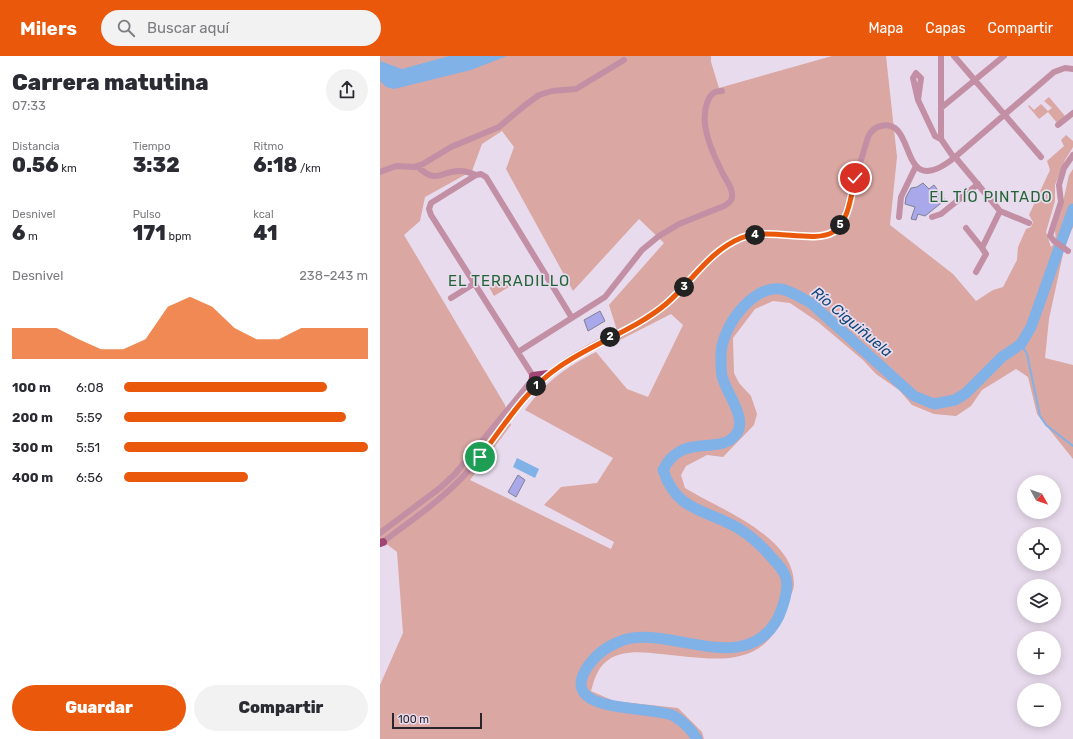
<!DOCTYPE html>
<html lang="es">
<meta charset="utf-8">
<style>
:root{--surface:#fff;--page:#f2f2f3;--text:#2b2b33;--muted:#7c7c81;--accent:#ea580c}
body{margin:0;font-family:Rubik,sans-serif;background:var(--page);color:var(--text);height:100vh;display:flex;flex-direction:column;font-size:15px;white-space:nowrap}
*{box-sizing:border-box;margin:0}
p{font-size:13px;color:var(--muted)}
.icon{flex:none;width:22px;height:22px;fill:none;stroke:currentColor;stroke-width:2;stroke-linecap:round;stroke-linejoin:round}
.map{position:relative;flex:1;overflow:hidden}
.sheet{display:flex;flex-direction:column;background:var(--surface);width:380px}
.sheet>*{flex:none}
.needle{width:26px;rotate:130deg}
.buttons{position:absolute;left:637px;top:419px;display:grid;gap:8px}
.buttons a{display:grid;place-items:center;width:44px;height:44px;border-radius:50%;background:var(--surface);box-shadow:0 2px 10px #0003;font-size:20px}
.scale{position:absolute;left:12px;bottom:10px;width:90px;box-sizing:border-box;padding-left:4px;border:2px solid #2a252c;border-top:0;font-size:11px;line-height:14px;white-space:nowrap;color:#2a252c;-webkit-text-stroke:3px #e8dbed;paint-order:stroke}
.pin{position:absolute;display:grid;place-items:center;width:34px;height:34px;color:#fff;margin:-17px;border:2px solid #fff;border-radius:50%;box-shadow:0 1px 4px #0007}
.km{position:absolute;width:20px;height:20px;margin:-10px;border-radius:50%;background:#222;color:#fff;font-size:11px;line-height:20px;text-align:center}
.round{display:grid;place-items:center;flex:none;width:42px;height:42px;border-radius:21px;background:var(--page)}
.overview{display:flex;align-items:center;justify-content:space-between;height:68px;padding:0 12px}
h1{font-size:22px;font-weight:800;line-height:30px}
.stats{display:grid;grid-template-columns:repeat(3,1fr);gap:6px;height:68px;padding:4px 12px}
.stats div{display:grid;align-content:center}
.stats b{font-size:20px;font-weight:800}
.stats small{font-size:11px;font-weight:400}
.stats p{font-size:11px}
.chart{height:112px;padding:8px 12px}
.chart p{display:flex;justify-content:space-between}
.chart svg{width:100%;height:72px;margin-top:4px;fill:var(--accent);opacity:.7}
.cta{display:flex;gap:8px;margin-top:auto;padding:8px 12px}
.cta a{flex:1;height:46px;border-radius:24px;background:var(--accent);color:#fff;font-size:16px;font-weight:800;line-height:46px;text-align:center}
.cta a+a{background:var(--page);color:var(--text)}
ul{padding:0 12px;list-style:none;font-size:13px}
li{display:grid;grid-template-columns:64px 48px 1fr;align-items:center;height:30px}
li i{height:10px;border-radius:5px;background:var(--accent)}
header{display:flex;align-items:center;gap:24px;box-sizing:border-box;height:56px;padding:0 20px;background:var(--accent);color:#fff}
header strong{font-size:19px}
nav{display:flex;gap:22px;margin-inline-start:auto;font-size:14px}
.search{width:280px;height:36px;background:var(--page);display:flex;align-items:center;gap:10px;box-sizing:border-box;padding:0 14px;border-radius:22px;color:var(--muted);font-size:15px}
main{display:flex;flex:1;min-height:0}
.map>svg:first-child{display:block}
.green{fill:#daa7a2;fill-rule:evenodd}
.water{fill:#80b2e8}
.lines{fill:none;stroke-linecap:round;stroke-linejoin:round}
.stream{stroke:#80b2e8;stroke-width:2}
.river{stroke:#80b2e8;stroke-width:11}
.building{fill:#a8a8ea;stroke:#7f8093}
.minor{stroke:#c28fa5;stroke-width:6}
.major{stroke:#a14674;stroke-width:8}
.route-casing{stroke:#fff;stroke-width:8}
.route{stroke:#ea580c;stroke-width:5}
.labels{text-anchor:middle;stroke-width:3.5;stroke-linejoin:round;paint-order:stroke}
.neighbourhood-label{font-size:15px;letter-spacing:1px;fill:#216436;stroke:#e8dbed}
.water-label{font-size:15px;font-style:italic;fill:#104677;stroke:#e8dbed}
</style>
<header>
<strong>Milers</strong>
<div class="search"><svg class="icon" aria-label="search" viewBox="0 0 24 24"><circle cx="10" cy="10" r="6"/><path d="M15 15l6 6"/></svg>Buscar aquí</div>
<nav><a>Mapa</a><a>Capas</a><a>Compartir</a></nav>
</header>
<main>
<section class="sheet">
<div class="overview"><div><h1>Carrera matutina</h1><p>07:33</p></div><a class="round"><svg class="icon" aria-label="share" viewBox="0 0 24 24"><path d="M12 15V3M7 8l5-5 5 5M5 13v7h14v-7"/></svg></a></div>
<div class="stats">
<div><p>Distancia</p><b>0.56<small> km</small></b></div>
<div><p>Tiempo</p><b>3:32</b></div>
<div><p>Ritmo</p><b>6:18<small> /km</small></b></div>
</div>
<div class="stats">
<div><p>Desnivel</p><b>6<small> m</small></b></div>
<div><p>Pulso</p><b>171<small> bpm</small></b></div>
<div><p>kcal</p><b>41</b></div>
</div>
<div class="chart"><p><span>Desnivel</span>238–243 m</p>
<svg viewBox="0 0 160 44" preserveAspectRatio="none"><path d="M0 44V25L10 25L20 25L30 32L40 38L50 38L60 32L70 12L80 6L90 12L100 25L110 32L120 32L130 25L140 25L150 25L160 25V44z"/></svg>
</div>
<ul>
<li><b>100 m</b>6:08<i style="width:83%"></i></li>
<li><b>200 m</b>5:59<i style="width:91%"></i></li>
<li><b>300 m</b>5:51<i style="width:100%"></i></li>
<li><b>400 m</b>6:56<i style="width:51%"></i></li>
</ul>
<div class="cta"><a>Guardar</a><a>Compartir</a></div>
</section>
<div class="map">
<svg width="693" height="683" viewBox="0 0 693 683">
<rect width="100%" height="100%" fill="#e8dbed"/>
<path class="green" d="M 0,0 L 331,0 L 331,6 L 339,32 L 452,0 L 506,0 L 517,101 L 510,169 L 573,218 L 596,245 L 613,234 L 623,231 L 637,204 L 638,191 L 646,173 L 651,171 L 653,166 L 649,159 L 670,114 L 667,105 L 684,90 L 681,84 L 686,79 L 693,85 L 693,91 L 685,104 L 675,129 L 675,145 L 666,176 L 671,191 L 676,186 L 675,174 L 681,155 L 689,119 L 693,113 L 693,171 L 685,189 L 669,263 L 665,302 L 693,309 L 693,403 L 657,358 L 648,321 L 636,313 L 602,334 L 591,350 L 576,360 L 554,358 L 532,349 L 519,334 L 496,318 L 483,304 L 438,266 L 410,247 L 393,245 L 375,253 L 353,282 L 354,317 L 359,327 L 371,340 L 377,358 L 374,369 L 343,401 L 327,399 L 306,410 L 301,419 L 305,432 C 339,453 414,480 414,528 C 414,534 410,540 409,546 C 388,615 340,604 281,598 C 264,596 246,594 231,602 C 218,610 215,621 211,635 L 234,645 L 298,652 L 322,676 L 324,683 L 0,683 L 0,629 L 23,577 L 17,496 L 0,483 ZM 122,75 L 134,91 L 126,113 L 193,235 L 259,163 L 284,187 L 229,249 L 240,284 L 291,258 L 303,269 L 268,341 L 247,333 L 216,296 C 183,313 168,324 145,354 L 233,402 L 217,427 L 181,431 L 164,449 L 234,486 L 231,493 L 90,424 L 131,369 L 125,349 L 24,179 L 40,165 L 45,141 L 92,115 L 102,88 Z
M 669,41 L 685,60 L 677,67 L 668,56 L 659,63 L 648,50 L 649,49 L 654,54 L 661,48 L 668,55 L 672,52 L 664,45 Z
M 126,220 L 132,229 L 114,240 L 109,231 Z"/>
<path class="water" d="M 69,0 L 127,0 L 91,14 L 14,33 L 6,31 L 0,25 L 0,5 L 22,13 Z
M 137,402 L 159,413 L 155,422 L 133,411 Z"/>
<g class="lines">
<path class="stream" d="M 641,288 L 647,298 L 660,360 L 666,369 L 693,390"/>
<path class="river" d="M 317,683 C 311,673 304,666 294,660 C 274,649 181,659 205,615 C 213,601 225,591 241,585 C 287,567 367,625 399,560 C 404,548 409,534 406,522 C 404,515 397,507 392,502 C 383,491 371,480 358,472 C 325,453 297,456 283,414 C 303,374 340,402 357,377 C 367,361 346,337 342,320 C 341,314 341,306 341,299 C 341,273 371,229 401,233 C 411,235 422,242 431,247 L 534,340 L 554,348 L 575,344 L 586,337 L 622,301 L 641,288 L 651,271 L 693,153"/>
</g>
<path class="building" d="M 543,127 L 549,133 L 554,129 L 565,144 L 545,160 L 538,158 L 536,164 L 531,163 L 535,151 L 525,148 L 526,141 L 531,132 L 537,131 Z
M 220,255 L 225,265 L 208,275 L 204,264 Z
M 138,419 L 145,424 L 136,441 L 128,436 Z"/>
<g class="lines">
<path class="minor" d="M 561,0 L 561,83 L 574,102
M 574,0 L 661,101
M 538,44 L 533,22 L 536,17 L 541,22 L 538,44 L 555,80 L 561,83
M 561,52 L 624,0
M 678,69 L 693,57
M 575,101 L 620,155 L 649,167
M 37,110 C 58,130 60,114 81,115 C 86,115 91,117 96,119
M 0,116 L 16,110 L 35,111 L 43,108 L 71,91 L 119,71 L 144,50 L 159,39 L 172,35 L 196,33 L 244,4
M 519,161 L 521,141 L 536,110
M 552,161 L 561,158 L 598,128
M 586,172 L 602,192 L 620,155
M 688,195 L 674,185 L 670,180 L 681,146 L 679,129 L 684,112 L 693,99
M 596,216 L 606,198 L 602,192
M 71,242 L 95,227
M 138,296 L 225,241 L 262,194 L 279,180 L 299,168 L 344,150 C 349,147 353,144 352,138 C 352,131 346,124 343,118 C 333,98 319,69 327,47 C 330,39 333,35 342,35
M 153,320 L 51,159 L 49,153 L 51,147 L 96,119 L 101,118 L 106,121 L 192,262
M 0,477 L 60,432 L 75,418 L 148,329
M 0,488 C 30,465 64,443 89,414 C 115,386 133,352 161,325 C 194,293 242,278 280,253 C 304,237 320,209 343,192 C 358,182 374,177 392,177 C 417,177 448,190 463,164 L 488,81 C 491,75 495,71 501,70 C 538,61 517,147 574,102 L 674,16 L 685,12 L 693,13"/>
<path class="major" d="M 152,334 L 153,320 L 168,318
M 0,487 L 3,486"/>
</g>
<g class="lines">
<defs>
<path id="route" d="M 100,401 C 124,370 146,333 179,311 C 213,287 255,274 286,248 C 311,227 329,195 361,182 C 389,171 434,188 453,176 C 469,166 471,139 475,122"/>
</defs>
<use href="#route" class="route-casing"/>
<use href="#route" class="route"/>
</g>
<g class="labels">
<g class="neighbourhood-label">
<text x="611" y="146">EL TÍO PINTADO</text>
<text x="129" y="230">EL TERRADILLO</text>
</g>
<g class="water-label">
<text transform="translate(472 266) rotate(40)" y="5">Río Ciguiñuela</text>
</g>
</g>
</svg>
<div class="buttons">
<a><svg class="needle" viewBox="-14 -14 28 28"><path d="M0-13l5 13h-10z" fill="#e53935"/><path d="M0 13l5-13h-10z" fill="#7c7c81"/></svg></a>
<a><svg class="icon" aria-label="locate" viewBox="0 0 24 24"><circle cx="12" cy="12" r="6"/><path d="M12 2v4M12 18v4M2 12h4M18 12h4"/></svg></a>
<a><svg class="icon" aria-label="layers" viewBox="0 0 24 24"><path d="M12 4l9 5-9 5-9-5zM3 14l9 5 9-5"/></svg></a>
<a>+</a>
<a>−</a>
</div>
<div class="scale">100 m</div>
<div class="pin" style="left:100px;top:401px;background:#1e9e55"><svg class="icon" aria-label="arrive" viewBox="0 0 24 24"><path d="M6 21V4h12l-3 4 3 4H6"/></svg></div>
<div class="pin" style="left:475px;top:122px;background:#d93025"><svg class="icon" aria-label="check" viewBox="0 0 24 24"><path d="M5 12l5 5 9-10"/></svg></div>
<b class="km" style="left:156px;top:330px">1</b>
<b class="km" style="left:230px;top:281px">2</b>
<b class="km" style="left:304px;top:231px">3</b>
<b class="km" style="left:375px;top:179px">4</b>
<b class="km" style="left:460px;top:169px">5</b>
</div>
</main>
